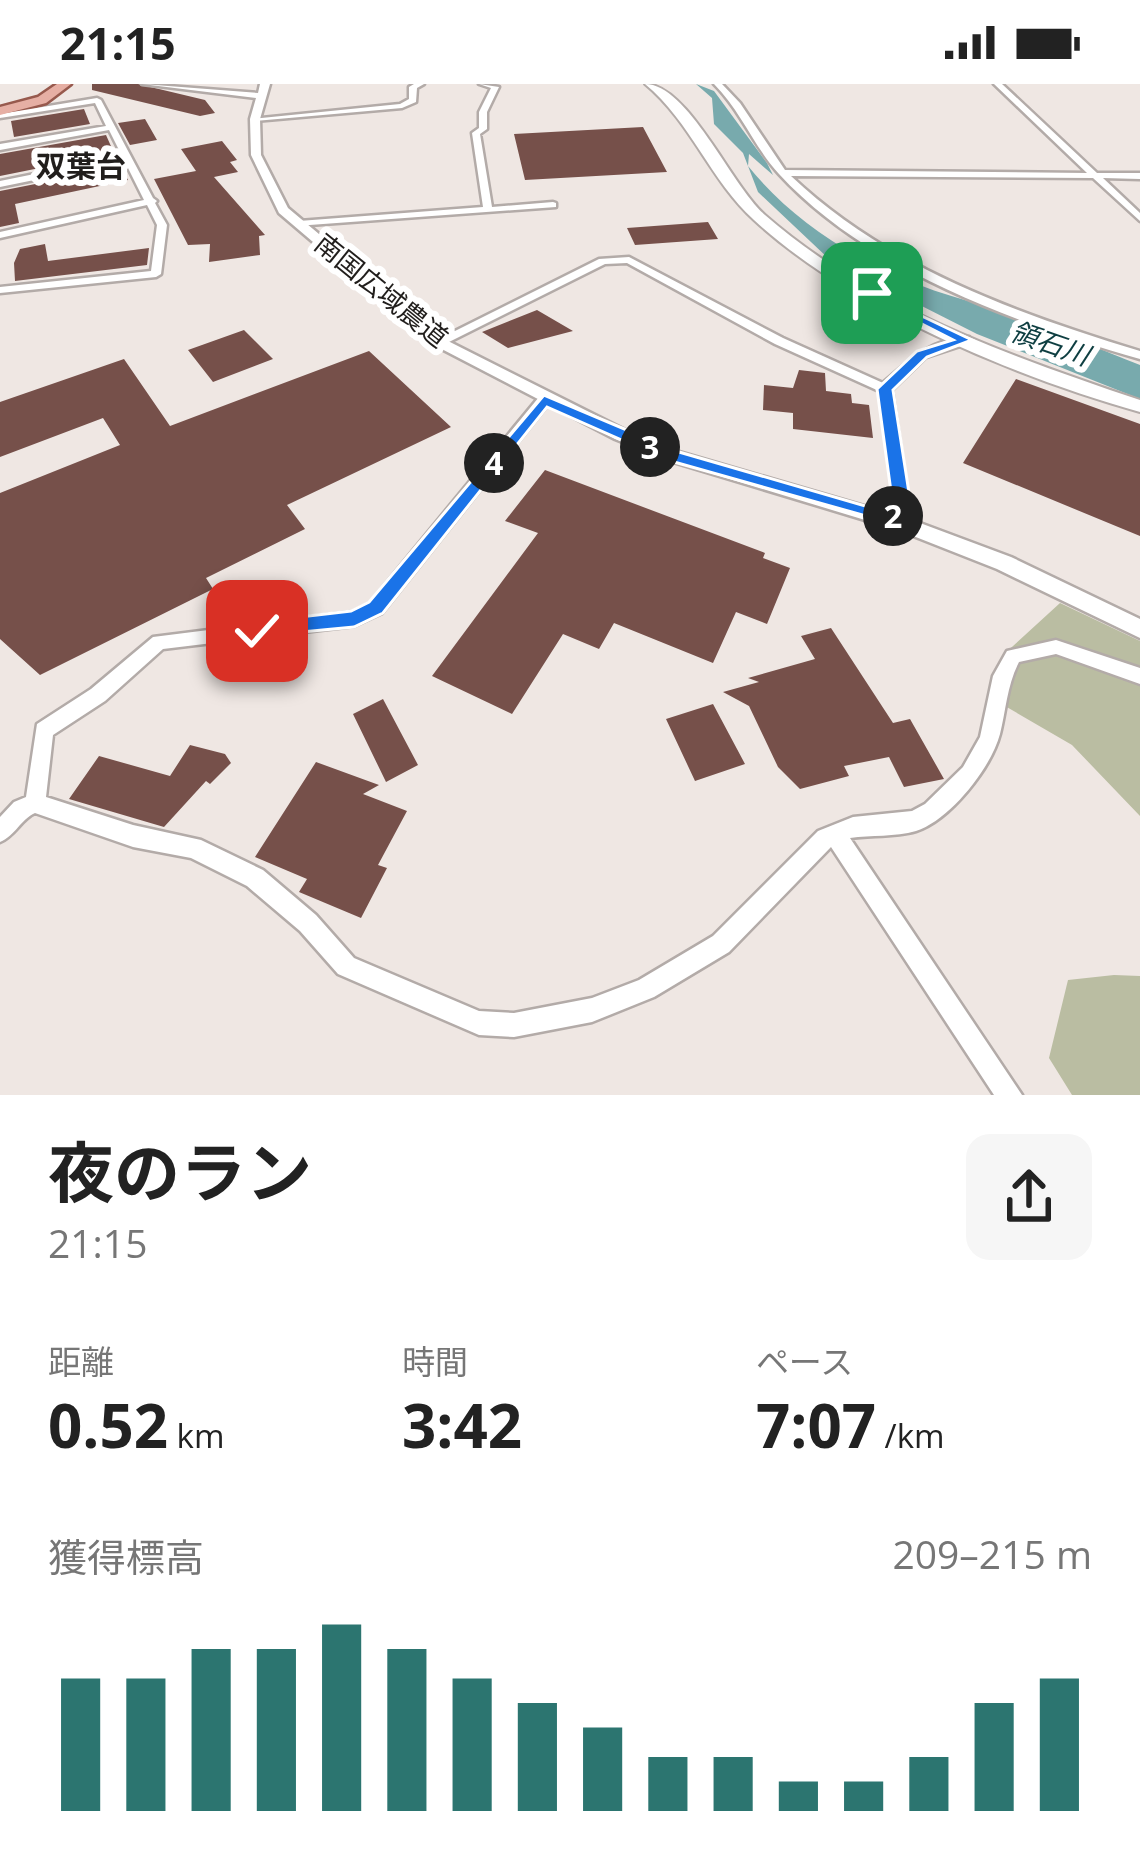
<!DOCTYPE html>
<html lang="ja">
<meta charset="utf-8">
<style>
:root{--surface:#fff;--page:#f6f6f6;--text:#222;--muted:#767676;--accent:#2c7570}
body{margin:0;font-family:"Open Sans","Noto Sans JP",sans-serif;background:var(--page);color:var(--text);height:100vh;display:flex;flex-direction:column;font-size:45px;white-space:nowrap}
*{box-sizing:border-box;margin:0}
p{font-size:39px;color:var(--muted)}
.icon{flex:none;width:66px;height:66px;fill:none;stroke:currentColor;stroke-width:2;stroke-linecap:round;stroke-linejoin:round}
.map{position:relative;height:1011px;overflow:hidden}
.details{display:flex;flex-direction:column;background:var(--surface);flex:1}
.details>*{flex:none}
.pin{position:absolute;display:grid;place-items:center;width:102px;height:102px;color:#fff;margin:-51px;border-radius:24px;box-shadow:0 6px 18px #0006}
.km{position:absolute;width:60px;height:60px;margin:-30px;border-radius:50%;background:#222;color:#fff;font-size:33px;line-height:60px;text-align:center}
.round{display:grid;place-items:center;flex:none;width:126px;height:126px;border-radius:24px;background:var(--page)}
.headline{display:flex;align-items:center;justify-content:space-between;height:204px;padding:0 48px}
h1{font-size:66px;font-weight:700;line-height:90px}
.metrics{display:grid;grid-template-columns:repeat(3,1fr);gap:18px;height:204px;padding:12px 48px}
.metrics div{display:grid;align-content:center}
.metrics b{font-size:60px;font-weight:700}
.metrics small{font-size:33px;font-weight:400}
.metrics p{font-size:33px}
.chart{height:336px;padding:24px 48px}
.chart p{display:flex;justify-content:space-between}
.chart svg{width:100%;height:216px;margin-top:12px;stroke:var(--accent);stroke-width:6}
.status{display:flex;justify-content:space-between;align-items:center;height:84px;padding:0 60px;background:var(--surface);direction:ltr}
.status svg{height:33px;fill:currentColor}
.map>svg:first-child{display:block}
.green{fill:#babda2}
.water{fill:#78aaad}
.building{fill:#76504a}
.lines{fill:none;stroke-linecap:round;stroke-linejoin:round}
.minor-casing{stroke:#b3aba8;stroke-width:5}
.tertiary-casing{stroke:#b3aba8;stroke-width:5}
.secondary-casing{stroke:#b3aba8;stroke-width:4}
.primary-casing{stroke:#97594d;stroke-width:5}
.minor{fill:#fff;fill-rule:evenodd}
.tertiary{fill:#fff;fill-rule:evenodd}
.secondary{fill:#fff;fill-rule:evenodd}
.primary{fill:#e6afa4;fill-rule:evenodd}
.route{fill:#1a73e8;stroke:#fff;stroke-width:3}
.labels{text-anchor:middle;stroke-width:12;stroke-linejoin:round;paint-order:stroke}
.far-street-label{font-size:27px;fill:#211e1c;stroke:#fff}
.far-water-label{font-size:27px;font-style:italic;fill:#0e3e41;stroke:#fff}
.far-quarter-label{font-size:30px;font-weight:bold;fill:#211e1c;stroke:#fff}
</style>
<div class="status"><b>21:15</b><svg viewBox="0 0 49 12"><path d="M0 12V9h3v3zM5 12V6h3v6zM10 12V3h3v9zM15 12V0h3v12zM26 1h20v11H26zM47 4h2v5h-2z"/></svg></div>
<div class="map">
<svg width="1140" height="1011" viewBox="0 0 1140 1011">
<rect width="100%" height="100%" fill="#efe7e3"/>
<path class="green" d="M 1060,519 L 1140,557 L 1140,732 L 1072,661 L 1005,622 L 1002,572 Z
M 1114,891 L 1140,892 L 1140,1011 L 1072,1011 L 1049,974 L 1068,896 Z"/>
<path class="water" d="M 696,0 L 714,7 L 767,79 L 773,91 L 749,70 L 748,82 C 806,154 896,200 984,221 C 1028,231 1094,264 1140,281 L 1140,315 L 977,250 L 829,175 L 758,108 L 743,69 L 714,40 L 712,14 Z"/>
<path class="building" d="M 92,0 L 138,0 L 205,16 L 215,29 L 200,32 L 92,6 Z
M 84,25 L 90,40 L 14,53 L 11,37 Z
M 145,35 L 157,56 L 130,61 L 118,39 Z
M 643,43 L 667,88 L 525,96 L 514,50 Z
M 106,51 L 114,69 L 0,92 L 0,70 Z
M 222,57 L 237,76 L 230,78 L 238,88 L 214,93 L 265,151 L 259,152 L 260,171 L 209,178 L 210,160 L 188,161 L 154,95 L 196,87 L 181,65 Z
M 121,83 L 128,96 L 15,120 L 19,139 L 0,143 L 0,107 Z
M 708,138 L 718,155 L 635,161 L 627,144 Z
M 45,160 L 48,177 L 149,164 L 147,181 L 15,197 L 14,179 L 20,165 Z
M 537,226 L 573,247 L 508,264 L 482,248 Z
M 244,246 L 273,275 L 213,298 L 188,266 Z
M 369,267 L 451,343 L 287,421 L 305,445 L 206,494 L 213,505 L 40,591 L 0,555 L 0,409 L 120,361 L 103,334 L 0,373 L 0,318 L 124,275 L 170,342 Z
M 799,286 L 825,289 L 826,307 L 851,310 L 852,319 L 869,321 L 873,354 L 793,345 L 793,329 L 763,326 L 764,301 L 793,304 Z
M 1016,295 L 1140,340 L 1140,452 L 963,379 Z
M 545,386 L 765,469 L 763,474 L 790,484 L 767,540 L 736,528 L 713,579 L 614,539 L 599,565 L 563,550 L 512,630 L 432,592 L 538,449 L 505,437 Z
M 831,544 L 893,639 L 910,635 L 944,695 L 904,703 L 889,673 L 844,682 L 849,692 L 800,705 L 778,683 L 749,622 L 723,608 L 759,598 L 748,594 L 815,575 L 801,552 Z
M 383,615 L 418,681 L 386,698 L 353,630 Z
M 713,620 L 745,680 L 695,697 L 666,635 Z
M 190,661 L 225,670 L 231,679 L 210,700 L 206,697 L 164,743 L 69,715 L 99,672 L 170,692 Z
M 316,678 L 379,701 L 363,710 L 407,727 L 378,781 L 387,784 L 361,834 L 299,808 L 307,795 L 255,773 Z"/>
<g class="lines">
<defs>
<path id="minor" d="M 414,0 L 424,0 L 417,4 L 416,18 L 402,24 L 255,37 L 251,35 L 400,20 L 409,15 L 409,3 Z
M 479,0 L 499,3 L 487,28 L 487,45 L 480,50 L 492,123 L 553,118 L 556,119 L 556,123 L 296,142 L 296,138 L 299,137 L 483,123 L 472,49 L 479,44 L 479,28 L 491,4 Z
M 714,0 L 722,0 L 740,19 L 785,86 L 1087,89 L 994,0 L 1002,0 L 1097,89 L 1140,89 L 1140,95 L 1103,94 L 1140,129 L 1140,137 L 1093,94 L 791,92 C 887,183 1015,229 1140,267 L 1140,275 C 1018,240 867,186 779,90 C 754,63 741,27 714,0 Z
M 97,14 L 101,16 L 153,114 L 157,117 L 155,119 L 167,141 L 161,190 L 156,193 L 0,209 L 0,203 L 151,187 L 157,141 L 147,121 L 0,154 L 0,148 L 144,116 L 109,46 L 0,66 L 0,60 L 106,42 L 95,19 L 0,34 L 0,30 Z
M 629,173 L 783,254 L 883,299 C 910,275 931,255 969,253 L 969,259 L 926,273 L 892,306 L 908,415 L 896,441 L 886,441 L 883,437 L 894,415 L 879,307 L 775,260 L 627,179 L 605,180 L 443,261 L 433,258 L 599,175 Z
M 544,312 L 549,313 L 549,319 L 382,529 L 354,542 L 163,565 L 105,617 L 53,651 L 46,713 L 133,741 L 201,756 L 263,786 L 316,831 L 354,874 L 479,927 L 514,929 L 592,914 L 639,896 L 713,852 L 818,747 L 853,733 L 912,727 L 925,720 L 963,683 L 980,653 L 993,592 L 1007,567 L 1056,556 L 1140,584 L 1140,600 L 1056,570 L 1019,578 C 1007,601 1006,626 1000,650 C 991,684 950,736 916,747 C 895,753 871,751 850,754 L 1022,1011 L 994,1011 L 831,763 L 729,868 L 654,913 L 592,938 L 514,953 L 479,951 L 338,890 L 300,847 L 247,802 L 191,774 L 133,763 L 35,729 C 21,735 15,752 0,758 L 0,733 L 14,718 L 26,713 L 37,640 L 91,605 L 153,553 L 352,528 L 370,519 L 539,313 Z"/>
<path id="tertiary" d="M 142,0 L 258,9 L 260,0 L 270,0 L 260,35 L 261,71 L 288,124 L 444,255 L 627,347 L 679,368 L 912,436 L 1011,473 L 1140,535 L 1140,554 L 997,485 L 898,446 L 667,376 L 615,355 L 434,261 L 279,129 L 251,71 L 250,35 L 256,14 Z
M 128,71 L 132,76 L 0,103 L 0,97 Z"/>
<path id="secondary" d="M 645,0 C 688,0 731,101 765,131 C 870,223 1010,272 1140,316 L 1140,328 C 1016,293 849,224 754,136 C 710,96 691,38 645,0 Z"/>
<path id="primary" d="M 57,0 L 71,0 L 46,19 L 0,31 L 0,23 L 38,13 Z"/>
</defs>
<use href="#minor" class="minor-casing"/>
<use href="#tertiary" class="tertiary-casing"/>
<use href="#secondary" class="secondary-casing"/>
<use href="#primary" class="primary-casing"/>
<use href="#minor" class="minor"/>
<use href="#tertiary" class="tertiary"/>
<use href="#secondary" class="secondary"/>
<use href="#primary" class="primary"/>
</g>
<path class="route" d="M 867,206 L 972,256 L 927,273 L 893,306 L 910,415 L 898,441 L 667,376 L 547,323 L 383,529 L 354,543 L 250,553 L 250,541 L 257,538 L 351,527 L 369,518 L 544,311 L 679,368 L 886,428 L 892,415 L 877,305 L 917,267 L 953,256 L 867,212 Z"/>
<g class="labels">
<g class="far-street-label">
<text transform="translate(381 207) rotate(39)" y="9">南国広域農道</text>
</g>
<g class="far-water-label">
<text transform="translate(1050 260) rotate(19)" y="9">領石川</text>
</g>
<g class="far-quarter-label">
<text x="81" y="93">双葉台</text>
</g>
</g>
</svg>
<div class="pin" style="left:872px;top:209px;background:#1e9e55"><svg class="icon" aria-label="arrive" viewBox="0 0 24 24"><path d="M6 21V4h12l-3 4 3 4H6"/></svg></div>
<div class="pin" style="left:257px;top:547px;background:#d93025"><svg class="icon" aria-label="check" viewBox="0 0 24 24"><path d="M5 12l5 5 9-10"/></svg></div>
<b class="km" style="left:893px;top:432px">2</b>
<b class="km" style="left:650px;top:363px">3</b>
<b class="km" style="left:494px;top:379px">4</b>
</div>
<section class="details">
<div class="headline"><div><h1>夜のラン</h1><p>21:15</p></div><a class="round"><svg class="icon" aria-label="share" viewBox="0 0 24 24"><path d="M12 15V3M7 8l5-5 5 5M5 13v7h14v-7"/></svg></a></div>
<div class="metrics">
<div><p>距離</p><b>0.52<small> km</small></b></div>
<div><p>時間</p><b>3:42</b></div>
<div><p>ペース</p><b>7:07<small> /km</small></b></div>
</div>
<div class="chart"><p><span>獲得標高</span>209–215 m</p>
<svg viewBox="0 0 160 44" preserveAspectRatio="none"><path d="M5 44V17M15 44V17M25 44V11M35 44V11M45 44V6M55 44V11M65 44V17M75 44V22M85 44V27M95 44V33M105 44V33M115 44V38M125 44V38M135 44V33M145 44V22M155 44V17"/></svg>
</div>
</section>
